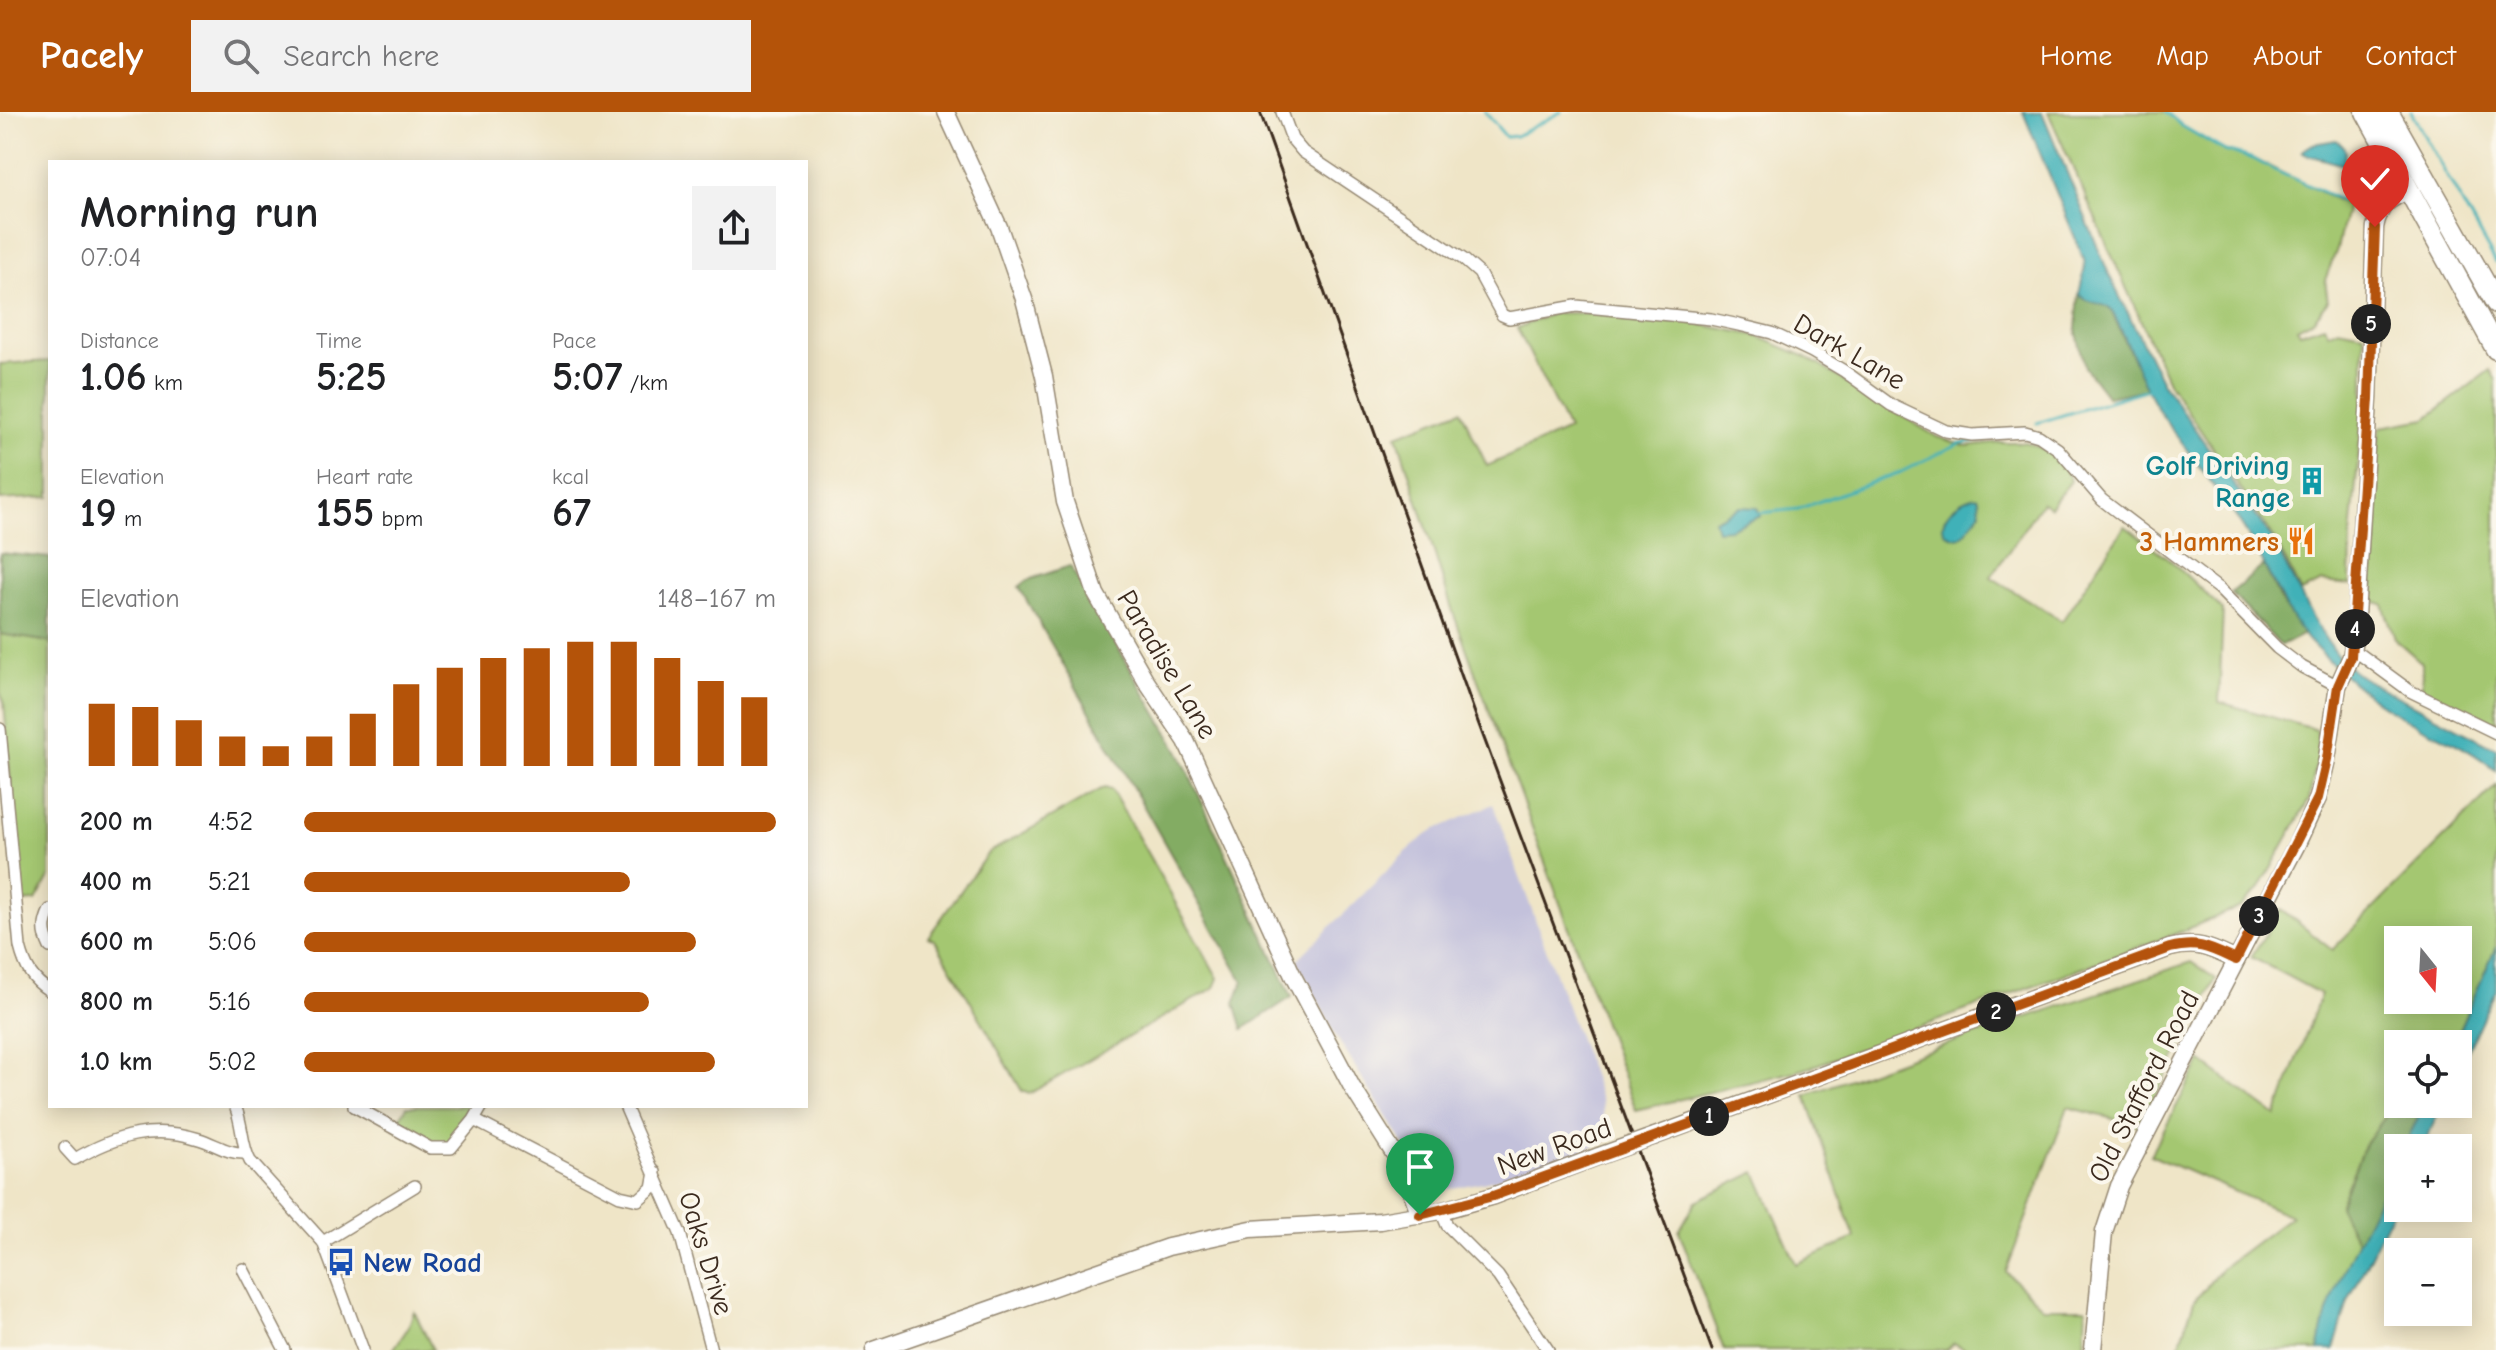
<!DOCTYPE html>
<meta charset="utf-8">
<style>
:root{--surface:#fff;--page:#f2f2f2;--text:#202124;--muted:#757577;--accent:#b45309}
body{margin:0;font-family:"Comic Neue",sans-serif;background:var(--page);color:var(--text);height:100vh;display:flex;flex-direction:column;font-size:30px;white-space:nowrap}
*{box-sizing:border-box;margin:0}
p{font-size:26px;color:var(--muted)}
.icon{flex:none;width:44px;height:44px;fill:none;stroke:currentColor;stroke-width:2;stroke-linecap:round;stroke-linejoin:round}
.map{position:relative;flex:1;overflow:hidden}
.sheet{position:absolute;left:48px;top:48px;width:760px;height:948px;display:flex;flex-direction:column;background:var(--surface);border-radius:0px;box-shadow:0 4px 20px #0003}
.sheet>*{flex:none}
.needle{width:52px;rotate:162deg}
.tools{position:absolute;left:2384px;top:814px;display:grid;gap:16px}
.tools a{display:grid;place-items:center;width:88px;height:88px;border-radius:0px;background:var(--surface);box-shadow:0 4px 20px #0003;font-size:40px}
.pin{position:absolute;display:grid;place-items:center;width:68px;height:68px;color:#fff;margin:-82px -34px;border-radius:50% 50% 50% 0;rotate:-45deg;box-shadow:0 0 8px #0007}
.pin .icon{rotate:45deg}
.km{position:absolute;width:40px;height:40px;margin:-20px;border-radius:50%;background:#222;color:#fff;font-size:22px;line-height:40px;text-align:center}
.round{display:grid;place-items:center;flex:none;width:84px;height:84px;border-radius:0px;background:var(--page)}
.headline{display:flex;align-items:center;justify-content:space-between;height:136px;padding:0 32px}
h1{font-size:44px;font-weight:700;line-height:60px}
.figures{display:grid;grid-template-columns:repeat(3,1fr);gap:12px;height:136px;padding:8px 32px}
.figures div{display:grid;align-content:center}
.figures b{font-size:40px;font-weight:700}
.figures small{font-size:22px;font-weight:400}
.figures p{font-size:22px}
.chart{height:224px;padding:16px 32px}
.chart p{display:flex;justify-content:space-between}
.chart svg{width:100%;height:144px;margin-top:8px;stroke:var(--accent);stroke-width:6}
ul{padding:0 32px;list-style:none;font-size:26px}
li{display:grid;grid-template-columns:128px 96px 1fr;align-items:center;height:60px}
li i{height:20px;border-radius:10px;background:var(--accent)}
header{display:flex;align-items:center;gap:48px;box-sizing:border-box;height:112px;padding:0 40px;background:var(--accent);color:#fff}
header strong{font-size:38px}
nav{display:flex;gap:44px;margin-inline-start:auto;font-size:28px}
.search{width:560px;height:72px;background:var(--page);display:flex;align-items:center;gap:20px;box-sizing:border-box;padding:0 28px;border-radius:0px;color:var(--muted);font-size:30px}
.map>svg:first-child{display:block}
.industrial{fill:#c3c1db}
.green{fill:#a4c771;stroke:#707848;stroke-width:2;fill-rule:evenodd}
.forest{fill:#83ac63;stroke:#5f6b40;stroke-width:2}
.water{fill:#40b1b8;stroke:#3e6e6b;stroke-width:2}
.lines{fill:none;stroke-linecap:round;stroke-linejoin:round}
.stream{stroke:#40b1b8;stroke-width:3}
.street-casing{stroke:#958872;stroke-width:14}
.secondary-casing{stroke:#958872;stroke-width:19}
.highway-casing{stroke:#958872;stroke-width:23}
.street{stroke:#fff;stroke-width:11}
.secondary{stroke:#fff;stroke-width:16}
.highway{stroke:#fff;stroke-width:20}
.rail{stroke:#3b2a1e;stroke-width:3}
.secondary-bridge-casing{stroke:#958872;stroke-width:19;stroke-linecap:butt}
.secondary-bridge{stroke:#fff;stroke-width:16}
.route-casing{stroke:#fff;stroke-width:16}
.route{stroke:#b45309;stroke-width:10}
.labels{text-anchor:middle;stroke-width:8;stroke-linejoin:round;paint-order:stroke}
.street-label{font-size:28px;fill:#3b2a1e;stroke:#fbf7ec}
.culture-label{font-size:28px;font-weight:bold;fill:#0d838f;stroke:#fbf7ec;text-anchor:end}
.food-label{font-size:28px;font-weight:bold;fill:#c56008;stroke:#fbf7ec;text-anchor:end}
.transit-label{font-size:28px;font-weight:bold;fill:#164399;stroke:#fbf7ec;text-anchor:start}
</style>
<header>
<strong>Pacely</strong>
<div class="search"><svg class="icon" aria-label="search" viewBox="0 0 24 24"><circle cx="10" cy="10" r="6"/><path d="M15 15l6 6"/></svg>Search here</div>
<nav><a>Home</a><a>Map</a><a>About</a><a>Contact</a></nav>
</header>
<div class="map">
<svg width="2496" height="1238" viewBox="0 0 2496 1238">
<rect width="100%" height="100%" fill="#fbf7ec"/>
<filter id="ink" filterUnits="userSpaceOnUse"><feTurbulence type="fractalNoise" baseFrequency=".0125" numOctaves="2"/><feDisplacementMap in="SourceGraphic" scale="16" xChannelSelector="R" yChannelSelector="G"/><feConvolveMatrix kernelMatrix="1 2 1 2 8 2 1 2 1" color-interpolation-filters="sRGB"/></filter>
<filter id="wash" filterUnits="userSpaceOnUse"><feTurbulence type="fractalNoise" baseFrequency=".006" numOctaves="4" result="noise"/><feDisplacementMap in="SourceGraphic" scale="32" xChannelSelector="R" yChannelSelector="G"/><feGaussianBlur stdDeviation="1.8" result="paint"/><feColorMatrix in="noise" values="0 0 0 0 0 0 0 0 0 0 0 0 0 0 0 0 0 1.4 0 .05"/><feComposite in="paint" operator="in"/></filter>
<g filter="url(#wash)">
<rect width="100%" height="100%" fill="#efe5c7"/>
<path class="industrial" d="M 1493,692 L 1601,987 L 1607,1029 L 1511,1064 L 1434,1080 L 1337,926 L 1297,848 L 1405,741 L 1430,720 Z"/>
<path class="green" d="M 2048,0 L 2166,0 L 2182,14 L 2225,39 L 2254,47 L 2347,93 L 2337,137 L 2325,168 L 2328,190 L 2313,208 L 2297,216 L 2300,221 L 2324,213 L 2328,221 L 2338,216 L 2364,221 L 2364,287 L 2351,423 L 2350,473 L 2322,470 L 2301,480 L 2274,426 L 2169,272 Z
M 1554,201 L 1593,201 L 1683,209 L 1754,223 L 1804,244 L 1937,325 L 1967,334 L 1999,330 L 2025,330 L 2039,335 L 2051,341 L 2062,351 L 2071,369 L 2050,395 L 2042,390 L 1991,465 L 2062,509 L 2125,414 L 2170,448 L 2223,498 L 2219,590 L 2317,618 L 2317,647 L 2309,688 L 2260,776 L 2241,795 L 2172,823 L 1805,957 L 1636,998 L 1454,503 L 1397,323 L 1461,298 L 1487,354 L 1568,318 L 1517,216 Z
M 50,249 L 50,385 L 0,388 L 0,252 Z
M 2490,258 L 2496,268 L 2496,611 L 2422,578 L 2422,551 L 2395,527 L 2383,492 L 2366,488 L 2370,405 L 2380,315 L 2426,307 Z
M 0,522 L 50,530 L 50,764 L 36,789 L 20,790 L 4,590 L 0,580 Z
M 2496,674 L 2496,835 L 2453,932 L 2398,932 L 2398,988 L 2365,1032 L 2339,1094 L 2358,1131 L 2326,1205 L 2318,1238 L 2178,1238 L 2194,1189 L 2222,1156 L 2291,1104 L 2150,1043 L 2201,949 L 2276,1004 L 2321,882 L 2251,845 L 2281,797 L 2332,838 ZM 2398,828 L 2458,828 L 2458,888 L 2398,888 Z
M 1105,675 L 1111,677 L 1218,866 L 1214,876 L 1029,982 L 1022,979 L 935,828 L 928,825 L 988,741 Z
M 2191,850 L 2216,867 L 2140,1014 L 2068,995 L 2006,1160 L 2044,1196 L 2086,1196 L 2084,1238 L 1967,1238 L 1954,1231 L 1947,1238 L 1724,1238 L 1679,1119 L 1696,1089 L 1756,1060 L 1796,1152 L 1855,1126 L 1806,983 L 1918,942 Z
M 407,994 L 482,994 L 451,1036 L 430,1036 L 394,1016 Z
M 414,1199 L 433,1238 L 393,1238 L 408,1216 Z"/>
<path class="forest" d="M 2079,182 C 2086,192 2102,189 2111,198 L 2147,277 L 2108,285 L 2085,255 L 2076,217 Z
M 0,441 L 50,446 L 50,530 L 0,522 Z
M 2264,453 L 2280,488 L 2304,522 L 2281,534 L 2231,481 Z
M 1070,454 L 1178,638 L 1292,885 L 1243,917 L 1235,891 L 1243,869 L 1019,475 L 1028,468 Z
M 2398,988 L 2398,992 L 2424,992 L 2404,1036 L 2398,1036 L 2398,1048 L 2358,1131 L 2339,1094 L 2365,1032 Z"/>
<path class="water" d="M 2023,0 L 2042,0 L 2110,165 L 2162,270 L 2272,427 L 2314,509 L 2335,541 L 2354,560 L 2368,569 L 2496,636 L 2496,659 C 2464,630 2421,618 2385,595 C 2362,580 2336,556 2316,536 C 2285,506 2272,463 2250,427 C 2223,381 2187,342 2158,297 C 2138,267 2130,230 2111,198 C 2102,189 2086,192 2079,182 L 2085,155 L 2084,147 Z
M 2336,28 C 2347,33 2346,43 2343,53 L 2308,43 L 2302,39 L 2313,32 Z
M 1976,384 L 1979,386 L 1980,400 L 1966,420 L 1959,426 C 1924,421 1954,387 1976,384 Z
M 1740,395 L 1757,396 L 1761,404 L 1730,417 L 1717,418 L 1714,408 Z
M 2496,835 L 2496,877 L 2458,959 L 2458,932 L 2453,932 Z
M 2424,992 L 2443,992 L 2422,1036 L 2404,1036 Z
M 2398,1048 L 2398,1087 L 2348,1190 L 2334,1238 L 2318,1238 C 2331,1171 2369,1109 2398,1048 Z"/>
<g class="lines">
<path class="stream" d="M 1485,0 L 1506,25 L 1516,24 L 1561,0
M 2166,0 L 2182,14 L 2225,39 L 2254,47 L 2272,57 L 2367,100
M 2411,0 L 2496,151
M 2037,311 L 2148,277
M 1760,401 L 1798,397 L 1901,360 L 1960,331 L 1986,327"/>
</g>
</g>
<g filter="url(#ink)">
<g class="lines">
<defs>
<path id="street" d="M 1282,0 L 1292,27 L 1303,40 L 1463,147 L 1479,161 L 1502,203 L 1509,206 L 1576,194 L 1711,207 L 1739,213 L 1772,221 L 1812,240 L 1844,259 L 1891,293 L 1946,319 L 1972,323 L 2025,320 L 2039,324 L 2058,337 L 2102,388 L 2219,477 L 2277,536 L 2302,555 L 2338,574
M 2352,540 L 2361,543 L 2410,579 L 2496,621
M 0,617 L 20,835 C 25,855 32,868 50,879
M 50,798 C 43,812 43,821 50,835
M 235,994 C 243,1012 241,1033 250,1049 L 323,1130 L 363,1238
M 354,994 L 430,1036 L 451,1036 L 474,1008 L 482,994
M 625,994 L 680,1121 L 711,1238
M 474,1008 L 620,1084 L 638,1088 L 652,1076 L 655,1060
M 65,1036 L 75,1047 C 115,1024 154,1012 199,1027 C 216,1032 227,1042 246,1041
M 1441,1099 L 1447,1113 L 1498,1164 L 1548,1238
M 323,1130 L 415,1074
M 243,1157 L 285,1238"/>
<path id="secondary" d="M 946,0 L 999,115 L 1024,187 L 1044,264 L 1065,390 L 1096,482 L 1146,569 L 1186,629 L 1294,866 L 1352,975 L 1403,1056 L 1420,1103
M 1655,1024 L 2170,836 C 2199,829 2210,836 2236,848
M 874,1238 L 1168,1135 L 1251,1117 L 1380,1109 L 1441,1099 L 1493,1084 L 1599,1044
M 2093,1238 L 2104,1120 L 2119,1074 L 2297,732 L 2318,686 L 2327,647 L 2338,574 L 2351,545 L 2355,521 L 2369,287 L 2375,115 C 2380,92 2389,87 2410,78"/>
<path id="highway" d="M 2366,0 L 2496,237
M 2388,0 L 2496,191"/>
</defs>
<use href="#street" class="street-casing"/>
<use href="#secondary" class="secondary-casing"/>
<use href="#highway" class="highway-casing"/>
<use href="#street" class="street"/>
<use href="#secondary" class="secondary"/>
<use href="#highway" class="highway"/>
<path class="rail" d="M 1260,0 L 1478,610 L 1712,1238"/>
<defs>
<path id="secondary-bridge" d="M 1599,1044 L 1655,1024"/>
</defs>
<use href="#secondary-bridge" class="secondary-bridge-casing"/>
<use href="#secondary-bridge" class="secondary-bridge"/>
</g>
</g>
<g class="lines" filter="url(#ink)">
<defs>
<path id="route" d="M 1420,1103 L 1493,1084 L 2170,836 C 2199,829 2210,836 2236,848 L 2318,686 L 2327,647 L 2338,574 L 2351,545 L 2369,287 L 2375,115"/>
</defs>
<use href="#route" class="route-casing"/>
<use href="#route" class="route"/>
</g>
<defs>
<symbol id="building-bare" viewBox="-9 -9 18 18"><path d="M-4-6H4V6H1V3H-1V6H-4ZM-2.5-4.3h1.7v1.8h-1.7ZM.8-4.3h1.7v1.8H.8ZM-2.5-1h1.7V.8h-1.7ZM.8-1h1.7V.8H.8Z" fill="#0f9aa8" stroke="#fbf7ec" stroke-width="2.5" paint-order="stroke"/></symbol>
<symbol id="restaurant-bare" viewBox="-9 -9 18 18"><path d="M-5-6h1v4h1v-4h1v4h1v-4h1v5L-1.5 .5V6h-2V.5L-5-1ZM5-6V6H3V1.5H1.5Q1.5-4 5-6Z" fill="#e8710a" stroke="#fbf7ec" stroke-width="2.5" paint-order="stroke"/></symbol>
<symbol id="bus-bare" viewBox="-9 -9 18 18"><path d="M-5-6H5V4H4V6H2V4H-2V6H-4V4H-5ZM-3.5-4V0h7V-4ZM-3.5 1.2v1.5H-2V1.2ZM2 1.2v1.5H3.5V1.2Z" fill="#1a4fb4" stroke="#fbf7ec" stroke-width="2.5" paint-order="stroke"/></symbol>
</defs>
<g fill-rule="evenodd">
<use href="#building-bare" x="2292" y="349" width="40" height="40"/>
<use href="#restaurant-bare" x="2281" y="409" width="40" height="40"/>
<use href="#bus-bare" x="321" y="1130" width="40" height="40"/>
</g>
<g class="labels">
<g class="street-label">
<text transform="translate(1850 239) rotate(30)" y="10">Dark Lane</text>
<text transform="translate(1168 552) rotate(59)" y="10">Paradise Lane</text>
<text transform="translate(2143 974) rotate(-63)" y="10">Old Stafford Road</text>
<text transform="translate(1554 1034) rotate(-20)" y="10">New Road</text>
<text transform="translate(707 1141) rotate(73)" y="10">Oaks Drive</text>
</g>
<g class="culture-label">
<text x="2290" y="363">Golf Driving<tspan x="2290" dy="32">Range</tspan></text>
</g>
<g class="food-label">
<text x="2279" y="439">3 Hammers</text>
</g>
<g class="transit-label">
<text x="363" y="1160">New Road</text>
</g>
</g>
</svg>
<div class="tools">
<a><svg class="needle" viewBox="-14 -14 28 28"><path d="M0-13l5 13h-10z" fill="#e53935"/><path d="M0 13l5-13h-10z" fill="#757577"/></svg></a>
<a><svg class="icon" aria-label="locate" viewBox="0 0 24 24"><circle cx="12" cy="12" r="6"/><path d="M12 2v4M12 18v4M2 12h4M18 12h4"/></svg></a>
<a>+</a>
<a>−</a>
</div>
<div class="pin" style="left:1420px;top:1103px;background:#1e9e55"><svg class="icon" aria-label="arrive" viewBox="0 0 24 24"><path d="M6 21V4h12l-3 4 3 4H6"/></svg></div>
<div class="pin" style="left:2375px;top:115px;background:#d93025"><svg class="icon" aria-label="check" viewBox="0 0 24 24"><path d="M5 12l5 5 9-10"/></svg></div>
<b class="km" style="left:1709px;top:1004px">1</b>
<b class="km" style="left:1996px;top:900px">2</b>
<b class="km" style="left:2259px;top:804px">3</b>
<b class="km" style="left:2355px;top:517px">4</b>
<b class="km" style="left:2371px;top:212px">5</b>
<section class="sheet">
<div class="headline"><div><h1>Morning run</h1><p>07:04</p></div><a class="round"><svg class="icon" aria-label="share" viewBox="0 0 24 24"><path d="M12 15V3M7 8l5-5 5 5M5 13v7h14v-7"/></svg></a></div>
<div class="figures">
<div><p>Distance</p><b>1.06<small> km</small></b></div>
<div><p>Time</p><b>5:25</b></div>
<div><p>Pace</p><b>5:07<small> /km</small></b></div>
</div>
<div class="figures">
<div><p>Elevation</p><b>19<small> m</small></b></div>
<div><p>Heart rate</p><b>155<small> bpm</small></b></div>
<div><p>kcal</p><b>67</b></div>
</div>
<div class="chart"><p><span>Elevation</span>148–167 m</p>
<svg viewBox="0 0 160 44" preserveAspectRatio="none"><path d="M5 44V25M15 44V26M25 44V30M35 44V35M45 44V38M55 44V35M65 44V28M75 44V19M85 44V14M95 44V11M105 44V8M115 44V6M125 44V6M135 44V11M145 44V18M155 44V23"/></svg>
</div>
<ul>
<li><b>200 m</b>4:52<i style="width:100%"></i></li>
<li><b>400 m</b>5:21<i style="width:69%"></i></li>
<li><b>600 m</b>5:06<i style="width:83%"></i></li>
<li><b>800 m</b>5:16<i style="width:73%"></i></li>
<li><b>1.0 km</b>5:02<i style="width:87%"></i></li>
</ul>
</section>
</div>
